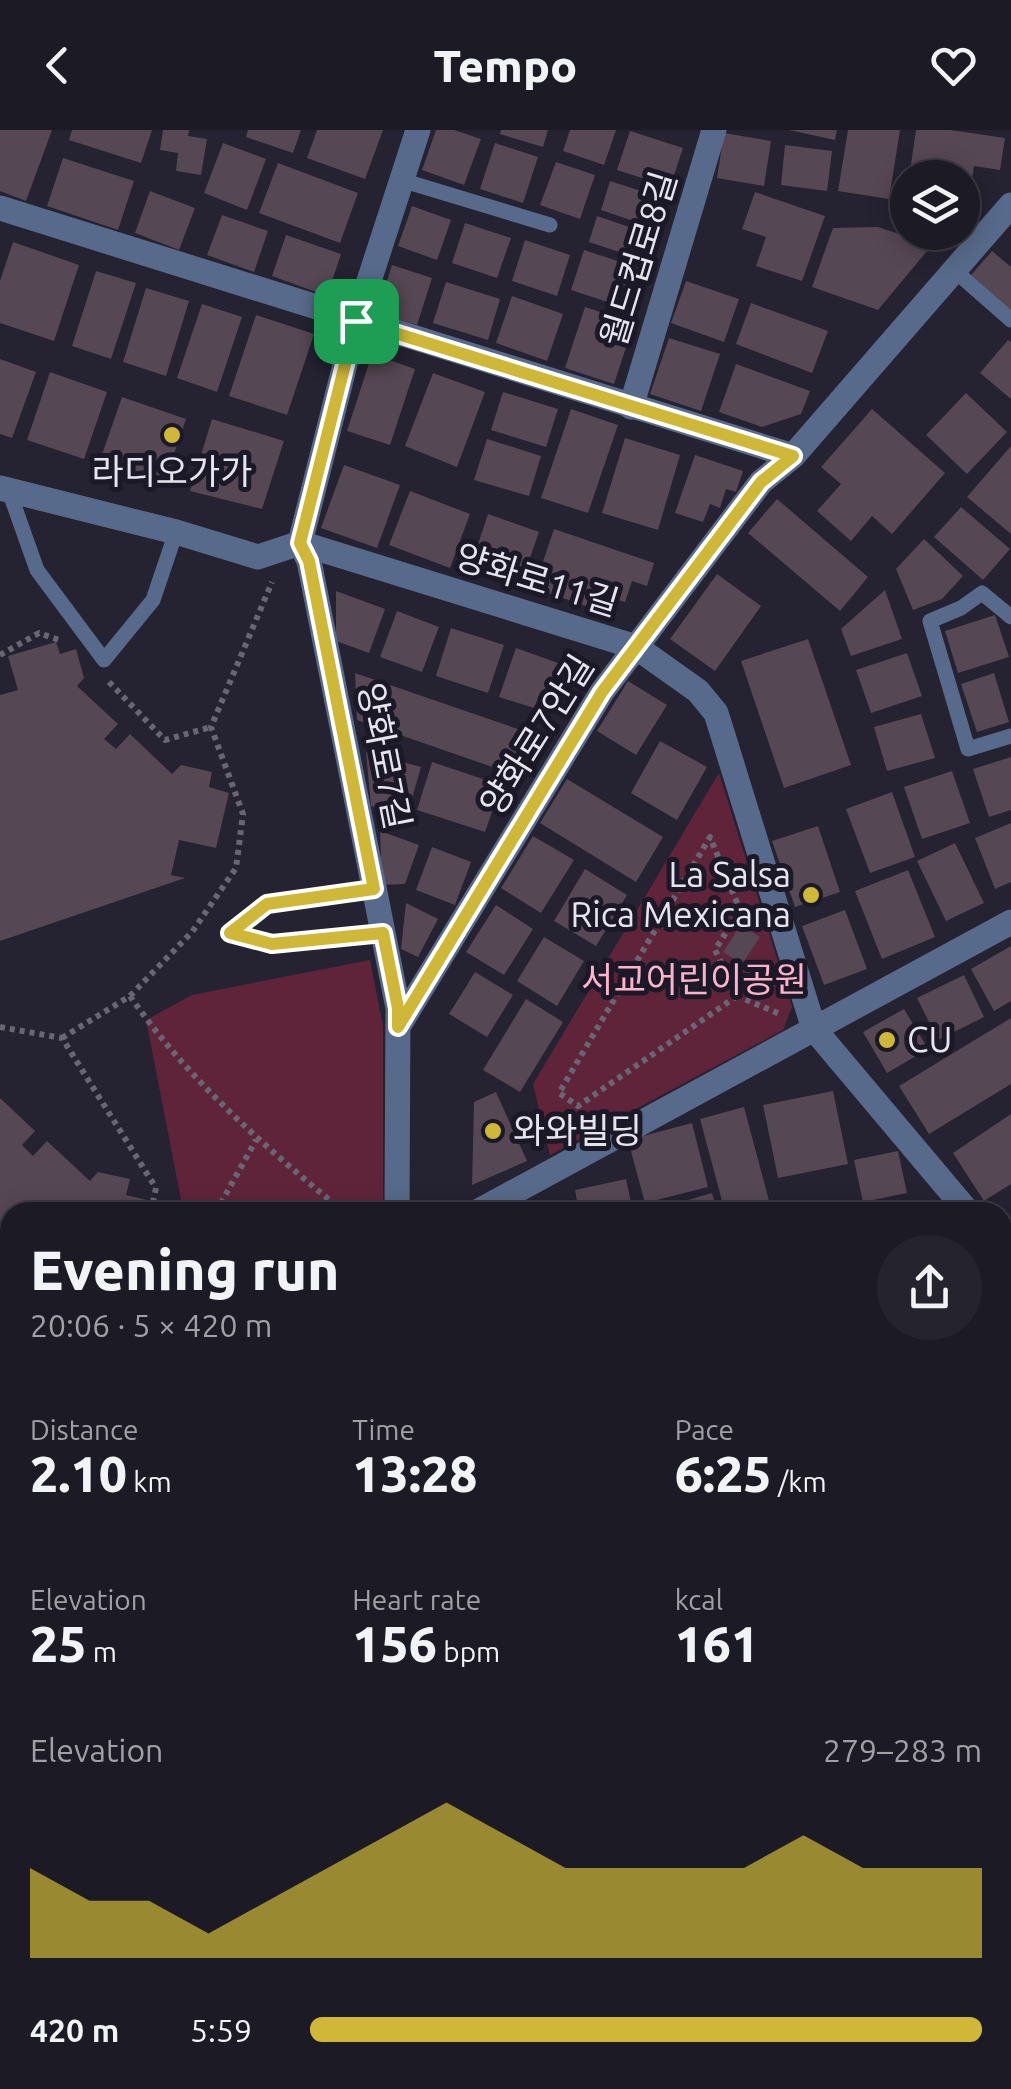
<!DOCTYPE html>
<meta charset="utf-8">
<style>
:root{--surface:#1c1a25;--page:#25232d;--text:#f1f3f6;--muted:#a0a1a7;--line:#3a3842;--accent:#cfb837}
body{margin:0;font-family:Ubuntu,"Noto Sans KR",sans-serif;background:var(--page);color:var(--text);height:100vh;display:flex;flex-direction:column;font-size:38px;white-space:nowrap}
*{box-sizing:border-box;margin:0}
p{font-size:32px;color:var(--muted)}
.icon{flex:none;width:55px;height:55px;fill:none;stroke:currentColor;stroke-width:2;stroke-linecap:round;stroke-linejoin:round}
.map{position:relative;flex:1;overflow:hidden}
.drawer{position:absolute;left:0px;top:1072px;width:1012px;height:888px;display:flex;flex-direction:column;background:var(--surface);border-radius:30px 30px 0 0;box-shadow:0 5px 25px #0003,0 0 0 2px var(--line)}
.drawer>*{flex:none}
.controls{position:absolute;left:890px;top:30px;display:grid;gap:20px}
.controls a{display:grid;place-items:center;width:90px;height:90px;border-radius:50%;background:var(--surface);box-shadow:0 5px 25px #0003,0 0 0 2px var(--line);font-size:50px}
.pin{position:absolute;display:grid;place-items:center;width:85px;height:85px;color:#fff;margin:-42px;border-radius:20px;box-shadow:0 5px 15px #0006}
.round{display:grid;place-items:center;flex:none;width:105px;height:105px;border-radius:52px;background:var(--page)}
.headline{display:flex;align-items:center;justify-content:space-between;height:170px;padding:0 30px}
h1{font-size:55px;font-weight:800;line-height:75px}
.metrics{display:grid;grid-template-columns:repeat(3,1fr);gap:15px;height:170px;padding:10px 30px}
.metrics div{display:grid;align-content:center}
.metrics b{font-size:50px;font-weight:800}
.metrics small{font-size:28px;font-weight:400}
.metrics p{font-size:28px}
.chart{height:280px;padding:20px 30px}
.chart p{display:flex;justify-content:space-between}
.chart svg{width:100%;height:180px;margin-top:10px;fill:var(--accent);opacity:.7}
ul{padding:0 30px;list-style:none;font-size:32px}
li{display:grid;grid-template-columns:160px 120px 1fr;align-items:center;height:75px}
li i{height:25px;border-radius:12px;background:var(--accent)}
header{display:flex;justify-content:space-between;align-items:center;height:130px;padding:0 30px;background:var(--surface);font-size:45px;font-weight:800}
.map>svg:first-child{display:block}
.green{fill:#60243a}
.building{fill:#554754}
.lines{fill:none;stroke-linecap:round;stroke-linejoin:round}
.path{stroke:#696673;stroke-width:6;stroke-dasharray:5 5;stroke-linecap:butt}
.service{stroke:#586a8b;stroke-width:15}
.minor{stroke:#586a8b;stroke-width:25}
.primary{stroke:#8ab0f3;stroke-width:25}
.route-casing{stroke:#fff;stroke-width:20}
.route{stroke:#cfb837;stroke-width:12}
.poi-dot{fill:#cfb837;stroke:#1b1827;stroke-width:4}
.labels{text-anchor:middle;stroke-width:10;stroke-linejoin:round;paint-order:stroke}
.street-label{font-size:35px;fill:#e6e4ee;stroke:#1b1827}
.poi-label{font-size:35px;fill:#e6e4ee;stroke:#1b1827;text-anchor:start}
.park-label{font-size:35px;fill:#ffb2c9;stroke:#1b1827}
</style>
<header><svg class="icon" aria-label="back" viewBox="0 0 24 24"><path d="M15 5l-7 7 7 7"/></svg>Tempo<svg class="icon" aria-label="heart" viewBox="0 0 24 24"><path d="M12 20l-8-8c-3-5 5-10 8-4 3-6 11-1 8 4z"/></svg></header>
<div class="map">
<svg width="1011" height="1959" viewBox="0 0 1011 1959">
<rect width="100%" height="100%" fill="#252231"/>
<path class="green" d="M 719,643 L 792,877 L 783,900 L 550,1025 L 533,954 Z
M 370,830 L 383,896 L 383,1082 L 177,1082 L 181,1069 L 146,890 L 192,865 Z"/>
<path class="building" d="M 0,0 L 52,0 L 26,71 L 0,61 Z
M 72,0 L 152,0 L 141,33 L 69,10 Z
M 163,0 L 189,0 L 188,6 L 207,9 L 201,45 L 176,41 L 178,23 L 160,20 Z
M 248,0 L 301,0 L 293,23 L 246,7 Z
M 317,0 L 383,0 L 365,49 L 307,28 Z
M 436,0 L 454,0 L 481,9 L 464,55 L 422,40 Z
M 501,0 L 548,0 L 543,17 L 500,4 Z
M 570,0 L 616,0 L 604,35 L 563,21 Z
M 789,0 L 837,0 L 835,10 Z
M 848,0 L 900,0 L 889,69 L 838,61 Z
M 916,0 L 950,0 L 1005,8 L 1000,40 L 974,36 L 967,81 L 962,80 L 962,48 L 909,48 Z
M 630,1 L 683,18 L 670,57 L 617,40 Z
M 724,3 L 771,11 L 764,56 L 717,48 Z
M 223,13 L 266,29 L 247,80 L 204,63 Z
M 495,13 L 538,27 L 523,73 L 480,59 Z
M 785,15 L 832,21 L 827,61 L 781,55 Z
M 63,28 L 134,51 L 118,100 L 47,76 Z
M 556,32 L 595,45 L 580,89 L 540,75 Z
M 278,33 L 358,63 L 340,113 L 259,83 Z
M 610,51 L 666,69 L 657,99 L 601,80 Z
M 150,61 L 195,78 L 179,120 L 135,103 Z
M 755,62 L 825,86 L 802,151 L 756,136 L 766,107 L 742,99 Z
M 412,76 L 451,90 L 437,130 L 398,116 Z
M 222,85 L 268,101 L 254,142 L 207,125 Z
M 597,86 L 655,106 L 646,131 L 589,112 Z
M 465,93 L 511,108 L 497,148 L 452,133 Z
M 878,97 L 932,115 L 878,180 L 812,157 L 833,98 Z
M 286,105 L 341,124 L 327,166 L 272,146 Z
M 525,110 L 570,125 L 557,166 L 512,151 Z
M 13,112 L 79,135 L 54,211 L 0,193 L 0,151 Z
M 584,120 L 642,139 L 629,179 L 571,160 Z
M 992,121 L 1011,137 L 1011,181 L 971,145 Z
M 392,135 L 432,148 L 417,195 L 377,183 Z
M 96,141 L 136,153 L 111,229 L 72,216 Z
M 686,151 L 739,169 L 724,212 L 671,193 Z
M 446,152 L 500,169 L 488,210 L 433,193 Z
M 146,158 L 189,171 L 166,246 L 123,232 Z
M 512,166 L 563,184 L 547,231 L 496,213 Z
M 751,173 L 828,201 L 812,243 L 736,214 Z
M 202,174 L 242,187 L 217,262 L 177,248 Z
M 585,177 L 634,193 L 614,254 L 565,238 Z
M 256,185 L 314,204 L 287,285 L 229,266 Z
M 669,208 L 720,224 L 701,281 L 650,264 Z
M 1008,210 L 1011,212 L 1011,269 L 980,243 Z
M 372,224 L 415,239 L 390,315 L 347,301 Z
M 0,229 L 36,242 L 12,308 L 0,304 Z
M 736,234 L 810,261 L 801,284 L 762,297 L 719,282 Z
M 50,242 L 107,262 L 84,329 L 27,310 Z
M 433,243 L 485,262 L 457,337 L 405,316 Z
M 503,262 L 558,279 L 546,317 L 491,300 Z
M 966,263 L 1007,302 L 967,344 L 926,305 Z
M 122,267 L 186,289 L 163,356 L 99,333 Z
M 571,279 L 618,295 L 588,383 L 541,368 Z
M 872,279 L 945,343 L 892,404 L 872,386 L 851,411 L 817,381 L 841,354 L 821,337 Z
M 212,289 L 284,311 L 262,379 L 190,361 Z
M 625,308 L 680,325 L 658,400 L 602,383 Z
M 487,309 L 541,326 L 529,366 L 474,350 Z
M 1011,316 L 1011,404 L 967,367 Z
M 695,325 L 743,341 L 736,362 L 726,359 L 720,378 L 710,374 L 703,392 L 675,383 Z
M 344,335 L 400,355 L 377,418 L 321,398 Z
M 410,361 L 470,384 L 450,438 L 389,415 Z
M 777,369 L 868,447 L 840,481 L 748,403 Z
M 961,377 L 1010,419 L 983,450 L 934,407 Z
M 488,384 L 539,402 L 519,459 L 469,441 Z
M 554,399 L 654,433 L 647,456 L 632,451 L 625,472 L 615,469 L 609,484 L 534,458 Z
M 924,409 L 963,446 L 942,469 L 913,480 L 896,439 Z
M 717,444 L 761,476 L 715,541 L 670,509 Z
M 885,460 L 902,509 L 851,526 L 841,499 Z
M 336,461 L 385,479 L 369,523 L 336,511 Z
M 397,481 L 439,497 L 422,542 L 380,527 Z
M 995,485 L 1009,527 L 958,543 L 945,501 Z
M 451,498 L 504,515 L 488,563 L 436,546 Z
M 808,509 L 851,635 L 784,658 L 741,531 Z
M 56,512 L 60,524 L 76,519 L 84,548 L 77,556 L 118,594 L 104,609 L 116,619 L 130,604 L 172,644 L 181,635 L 212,642 L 209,657 L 229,663 L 216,718 L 179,710 L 171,745 L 185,748 L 0,811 L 0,565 L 18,560 L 8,526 Z
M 516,518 L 572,538 L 561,570 L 540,563 L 534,578 L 499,567 Z
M 907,523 L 922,566 L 871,583 L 856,540 Z
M 355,543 L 538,606 L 524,648 L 357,590 Z
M 994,543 L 1009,592 L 977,602 L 961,554 Z
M 628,551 L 667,575 L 636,625 L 597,601 Z
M 921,584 L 935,628 L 887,641 L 874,597 Z
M 660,611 L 707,637 L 677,690 L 631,663 Z
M 366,622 L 421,637 L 407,686 L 371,676 Z
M 1011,627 L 1011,680 L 989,687 L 973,639 Z
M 432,632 L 513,659 L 507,677 L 495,673 L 485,702 L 417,680 Z
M 952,641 L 970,693 L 922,709 L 904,657 Z
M 567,649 L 663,707 L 636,752 L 540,693 Z
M 892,662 L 915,727 L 870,743 L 846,679 Z
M 1011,693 L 1011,752 L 995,759 L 975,708 Z
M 818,696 L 840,762 L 795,777 L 772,711 Z
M 380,701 L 419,715 L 405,754 L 382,755 Z
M 533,706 L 574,730 L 541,783 L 501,758 Z
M 955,713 L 984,773 L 946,791 L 917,731 Z
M 432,717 L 471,732 L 455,775 L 416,760 Z
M 585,739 L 627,765 L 596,816 L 554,791 Z
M 908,740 L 935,807 L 882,829 L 855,761 Z
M 406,773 L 438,789 L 418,827 L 401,819 Z
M 496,775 L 533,799 L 504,845 L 466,822 Z
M 845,780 L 867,839 L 824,855 L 802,796 Z
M 741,795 L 760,807 L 742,834 L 723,822 Z
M 544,807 L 584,831 L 557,876 L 517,851 Z
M 1011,816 L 1011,871 L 994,881 L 971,839 Z
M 475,842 L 513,865 L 487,907 L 449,884 Z
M 964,845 L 984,887 L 938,910 L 917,868 Z
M 526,869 L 563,892 L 520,962 L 483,940 Z
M 904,879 L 928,919 L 887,943 L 863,902 Z
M 1011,888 L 1011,954 L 929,1004 L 899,956 Z
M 833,961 L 848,1034 L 778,1048 L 763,975 Z
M 496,962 L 527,1031 L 472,1055 L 474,972 Z
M 0,968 L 35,1001 L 22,1015 L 33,1026 L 47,1011 L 90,1051 L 98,1042 L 130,1049 L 126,1065 L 147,1070 L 144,1082 L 10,1082 L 10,1187 L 0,1190 Z
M 744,977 L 772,1082 L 725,1082 L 700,989 Z
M 1011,984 L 1011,1054 L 984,1071 L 953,1023 Z
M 692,993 L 708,1057 L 645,1073 L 628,1010 Z
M 898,1021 L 907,1063 L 863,1072 L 854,1030 Z
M 626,1049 L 633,1082 L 579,1082 L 575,1060 Z
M 712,1063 L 718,1082 L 666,1082 L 664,1077 Z
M 1011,1192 L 1011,1231 L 1002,1232 L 1002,1193 Z
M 1011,1729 L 1011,1820 L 1002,1822 L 1002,1731 Z
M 10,1736 L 10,1831 L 0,1833 L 0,1738 Z
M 1011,1871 L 1011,1932 L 1002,1936 L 1002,1875 Z
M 9,1887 L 10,1948 L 0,1951 L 0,1889 Z
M 64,1950 L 126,1950 L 127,1959 L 66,1959 Z
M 138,1950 L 190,1950 L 192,1959 L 140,1959 Z
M 212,1950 L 265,1950 L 267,1959 L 214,1959 Z
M 287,1950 L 346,1950 L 347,1957 L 289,1959 Z
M 460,1950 L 553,1950 L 554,1952 L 517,1959 L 461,1959 Z
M 594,1950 L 655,1950 L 656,1959 L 595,1959 Z
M 664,1950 L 730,1950 L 731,1959 L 665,1959 Z
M 754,1950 L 870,1950 L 871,1959 L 755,1959 Z
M 909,1950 L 965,1950 L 968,1959 L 912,1959 Z"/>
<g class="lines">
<path class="path" d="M 0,525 L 39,503 L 59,510
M 109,552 L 165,610 L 211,597
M 130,866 C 188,950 266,1018 344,1082
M 737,866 L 578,976 L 559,963 L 710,707 L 740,780 L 715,820 L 737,866 L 780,884
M 0,897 L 62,908 L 156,1058 L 151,1082
M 62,908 L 130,866 L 192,802 L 236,738 L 243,684 L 211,597 L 272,452
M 216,1082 L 256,1010
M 10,1212 L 10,1232
M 0,1276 L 10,1267
M 0,1297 L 10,1294"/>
<path class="service" d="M 401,50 L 550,95
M 954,140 L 1011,190
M 9,361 L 37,440 L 104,530 L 153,470 L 176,402
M 1011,487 L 982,463 L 961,478 L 930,491 L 968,619 L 1011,606
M 230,803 L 267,774 L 375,759
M 230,803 L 272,814 L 383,803
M 0,1871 L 10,1869
M 41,1950 L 43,1959
M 438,1950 L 439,1959"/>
<path class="minor" d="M 0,78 L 793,326
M 631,277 L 714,0
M 0,358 L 176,402 L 258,427 L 300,413 L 636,517 L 698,561 L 716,583 L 726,615 L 814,899 L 968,1082
M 398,897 L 602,562 L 761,352 L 793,326 L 1011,75
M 397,1082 L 398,878 L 309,431 L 300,413 L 356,191 L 418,0
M 477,1082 L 1011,792
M 1002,1124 L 1011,1134
M 0,1338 L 10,1333
M 1002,1488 L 1011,1513"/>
<path class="primary" d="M 1002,1267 L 1011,1265
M 1002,1365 L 1011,1363
M 0,1478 L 10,1476
M 0,1589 L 10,1588"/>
</g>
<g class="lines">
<defs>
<path id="route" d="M 356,191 L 793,326 L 761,352 L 602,562 L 398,897 L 398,878 L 383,803 L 272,814 L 230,803 L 267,774 L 374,759 L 309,431 L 300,413 Z"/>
</defs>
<use href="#route" class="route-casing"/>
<use href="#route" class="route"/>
</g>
<g class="poi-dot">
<circle cx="172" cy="305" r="10"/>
<circle cx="811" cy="765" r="10"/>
<circle cx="887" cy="910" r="10"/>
<circle cx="493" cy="1001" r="10"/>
</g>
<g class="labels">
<g class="street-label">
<text transform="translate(639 129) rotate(-73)" y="12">월드컵로8길</text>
<text transform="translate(537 450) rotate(17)" y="12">양화로11길</text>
<text transform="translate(537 605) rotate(-58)" y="12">양화로7안길</text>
<text transform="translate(384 626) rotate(79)" y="12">양화로7길</text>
</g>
<g class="poi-label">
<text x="172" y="354" text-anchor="middle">라디오가가</text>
<text x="791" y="757" text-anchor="end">La Salsa<tspan x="791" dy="40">Rica Mexicana</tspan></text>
<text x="907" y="922">CU</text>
<text x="513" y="1013">와와빌딩</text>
</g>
<g class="park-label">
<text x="694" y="862">서교어린이공원</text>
</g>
</g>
</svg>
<div class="controls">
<a><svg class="icon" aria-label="layers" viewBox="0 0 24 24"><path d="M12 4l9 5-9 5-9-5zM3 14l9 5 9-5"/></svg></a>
</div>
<div class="pin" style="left:356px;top:191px;background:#1e9e55"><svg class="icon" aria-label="arrive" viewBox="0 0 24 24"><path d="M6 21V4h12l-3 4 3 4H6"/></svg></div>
<section class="drawer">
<div class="headline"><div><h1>Evening run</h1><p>20:06 · 5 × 420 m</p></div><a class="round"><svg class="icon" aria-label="share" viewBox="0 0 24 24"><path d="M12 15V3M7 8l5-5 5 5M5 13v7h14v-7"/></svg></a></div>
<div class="metrics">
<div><p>Distance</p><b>2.10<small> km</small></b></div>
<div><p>Time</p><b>13:28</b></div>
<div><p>Pace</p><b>6:25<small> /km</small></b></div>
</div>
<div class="metrics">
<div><p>Elevation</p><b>25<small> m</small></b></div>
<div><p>Heart rate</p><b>156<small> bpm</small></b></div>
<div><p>kcal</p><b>161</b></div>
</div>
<div class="chart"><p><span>Elevation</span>279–283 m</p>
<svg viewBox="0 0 160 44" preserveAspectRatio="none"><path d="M0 44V22L10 30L20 30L30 38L40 30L50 22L60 14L70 6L80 14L90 22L100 22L110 22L120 22L130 14L140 22L150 22L160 22V44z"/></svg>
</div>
<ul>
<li><b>420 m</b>5:59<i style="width:100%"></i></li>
</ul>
</section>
</div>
